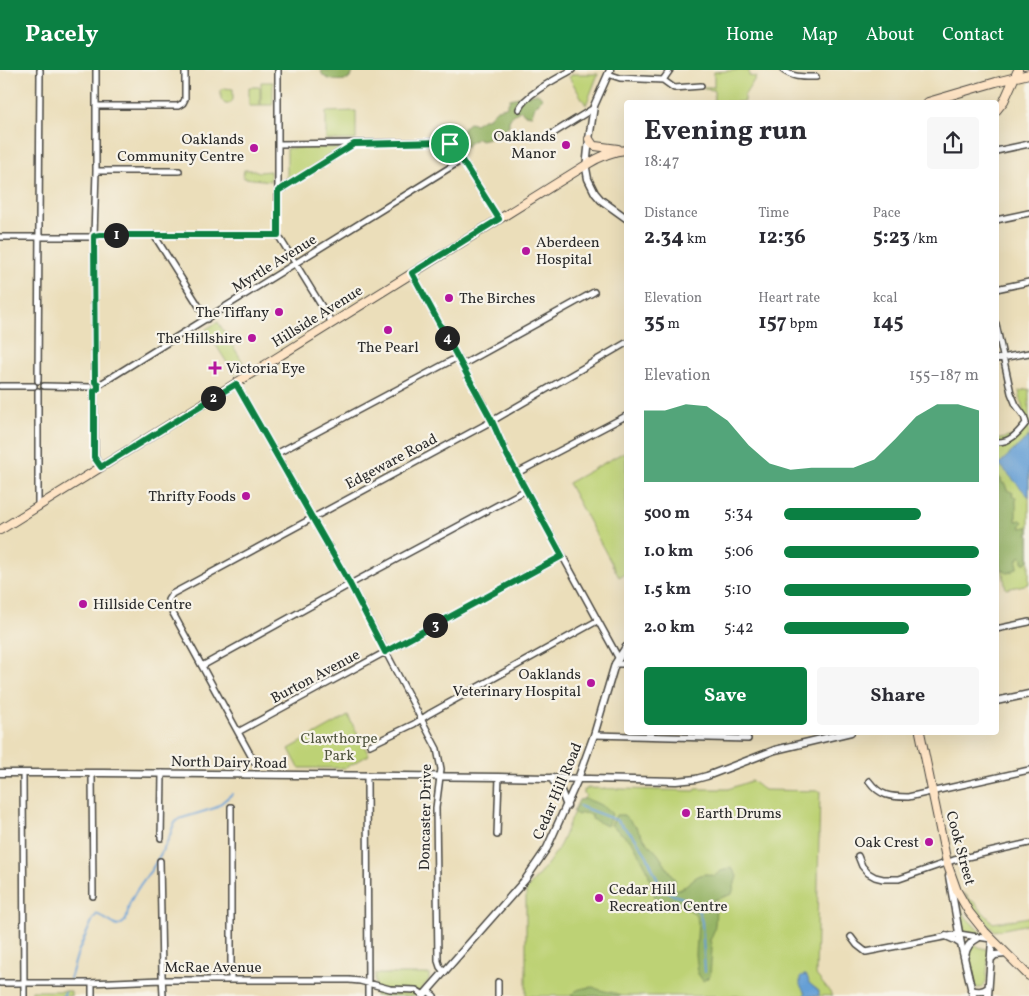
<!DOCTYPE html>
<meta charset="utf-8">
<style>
:root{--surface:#fff;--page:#f7f7f7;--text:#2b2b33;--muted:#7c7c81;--accent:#0b8043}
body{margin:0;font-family:Vollkorn,serif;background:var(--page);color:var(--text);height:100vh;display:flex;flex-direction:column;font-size:19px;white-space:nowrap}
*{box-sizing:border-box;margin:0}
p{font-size:16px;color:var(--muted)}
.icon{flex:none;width:28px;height:28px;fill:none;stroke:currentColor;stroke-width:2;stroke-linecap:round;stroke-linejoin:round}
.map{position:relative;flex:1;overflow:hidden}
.sheet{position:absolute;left:624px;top:30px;width:375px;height:635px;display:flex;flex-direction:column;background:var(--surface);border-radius:5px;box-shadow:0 5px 20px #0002}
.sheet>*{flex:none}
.pin{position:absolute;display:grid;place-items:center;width:42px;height:42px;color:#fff;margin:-21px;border:2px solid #fff;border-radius:50%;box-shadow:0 1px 5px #0007}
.km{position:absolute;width:25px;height:25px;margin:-12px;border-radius:50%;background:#222;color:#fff;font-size:14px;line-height:25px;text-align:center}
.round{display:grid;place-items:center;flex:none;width:52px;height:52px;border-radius:5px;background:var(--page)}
.head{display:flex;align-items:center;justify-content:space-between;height:85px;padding:0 20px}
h1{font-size:28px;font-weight:700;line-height:38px}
.metrics{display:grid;grid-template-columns:repeat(3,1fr);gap:8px;height:85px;padding:5px 20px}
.metrics div{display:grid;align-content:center}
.metrics b{font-size:21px;font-weight:700}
.metrics small{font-size:14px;font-weight:400}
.metrics p{font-size:14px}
.chart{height:140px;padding:10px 20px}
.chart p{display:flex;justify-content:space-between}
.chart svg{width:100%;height:90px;margin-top:5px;fill:var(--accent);opacity:.7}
.primary-button{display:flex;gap:10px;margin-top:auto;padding:10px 20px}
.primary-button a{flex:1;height:58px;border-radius:5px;background:var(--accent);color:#fff;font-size:20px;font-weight:700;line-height:58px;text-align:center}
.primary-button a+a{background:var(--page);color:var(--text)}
ul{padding:0 20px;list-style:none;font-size:16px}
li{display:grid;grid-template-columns:80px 60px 1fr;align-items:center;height:38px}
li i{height:12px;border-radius:6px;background:var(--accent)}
header{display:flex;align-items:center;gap:30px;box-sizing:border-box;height:70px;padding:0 25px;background:var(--accent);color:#fff}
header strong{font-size:24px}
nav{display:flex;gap:28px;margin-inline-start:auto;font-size:18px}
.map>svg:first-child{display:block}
.green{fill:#bdd275;stroke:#747e50}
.forest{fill:#96b466;stroke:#607048}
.water{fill:#659fd5;stroke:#486580}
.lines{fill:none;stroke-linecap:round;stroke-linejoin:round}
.stream{stroke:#659fd5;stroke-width:2}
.minor-casing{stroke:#484640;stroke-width:8}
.tertiary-casing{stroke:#484640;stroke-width:9}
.secondary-casing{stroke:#484640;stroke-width:10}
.minor{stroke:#fff;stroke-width:5}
.tertiary{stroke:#fff;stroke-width:6}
.secondary{stroke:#fee4c5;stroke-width:8}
.route-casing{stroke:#fff;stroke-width:10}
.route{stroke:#0b8043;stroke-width:6}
.poi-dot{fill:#b5179e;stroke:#f7f3e8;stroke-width:2}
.labels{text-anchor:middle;stroke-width:4.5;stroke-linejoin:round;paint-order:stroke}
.poi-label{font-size:15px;fill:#2b2b2b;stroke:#f7f3e8;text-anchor:end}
.street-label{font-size:15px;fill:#2b2b2b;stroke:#f7f3e8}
.park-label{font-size:15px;fill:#50553e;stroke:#f7f3e8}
</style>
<header>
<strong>Pacely</strong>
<nav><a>Home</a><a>Map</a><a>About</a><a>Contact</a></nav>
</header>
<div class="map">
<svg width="1029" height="926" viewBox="0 0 1029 926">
<rect width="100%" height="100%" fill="#f7f3e8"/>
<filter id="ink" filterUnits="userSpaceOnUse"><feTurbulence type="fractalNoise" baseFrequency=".02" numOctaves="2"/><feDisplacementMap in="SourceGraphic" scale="10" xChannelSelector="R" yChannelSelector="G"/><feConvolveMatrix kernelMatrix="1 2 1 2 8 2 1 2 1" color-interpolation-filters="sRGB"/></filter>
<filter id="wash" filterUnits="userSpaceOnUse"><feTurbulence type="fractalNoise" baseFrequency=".0096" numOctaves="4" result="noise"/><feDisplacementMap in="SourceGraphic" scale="20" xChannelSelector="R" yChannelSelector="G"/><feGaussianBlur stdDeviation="1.12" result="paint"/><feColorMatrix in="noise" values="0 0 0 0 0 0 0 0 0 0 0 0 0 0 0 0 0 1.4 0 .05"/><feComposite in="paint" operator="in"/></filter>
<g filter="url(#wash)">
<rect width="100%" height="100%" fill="#ebdeba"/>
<path class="green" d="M 739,0 L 749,0 L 749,6 L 756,7 L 744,26 L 744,32 L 714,32 L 714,20 L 704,19 L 704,17 L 714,17 L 714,2 Z
M 573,4 L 598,4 L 586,35 L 569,7 Z
M 261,12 L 273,12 L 273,35 L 261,35 Z
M 249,17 L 260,17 L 260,36 L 249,36 Z
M 224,18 L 233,19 L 233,30 L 229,34 L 225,34 L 221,29 L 221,20 Z
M 356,41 L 356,70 L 326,70 L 326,42 Z
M 340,77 L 340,80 L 287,114 L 287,78 Z
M 244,100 L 254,100 L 259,102 L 270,101 L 271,111 L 244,108 L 243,106 Z
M 218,252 L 246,297 L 234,304 L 206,259 Z
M 1029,319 L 1029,514 L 1006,519 L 999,485 L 996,486 L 996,370 L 1014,366 L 1026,355 L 1019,321 Z
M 626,381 L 626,503 L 619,507 L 568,413 Z
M 348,646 L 369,685 L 345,698 L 299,698 L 289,679 Z
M 751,711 C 756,713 759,717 764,720 L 820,721 L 816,905 L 833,926 L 526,926 L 526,820 C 539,805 552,790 561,773 C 569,756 572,738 586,726 L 584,723 L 584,720 L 586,720 L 587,718 L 695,721 L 696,719 L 728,719 Z
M 964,823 L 972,831 L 973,831 L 993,853 L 1029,847 L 1029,854 L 994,861 L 974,839 Z
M 956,830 L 966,847 L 984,866 L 962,863 Z
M 974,874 L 979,877 L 989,880 L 986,913 L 981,918 L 977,918 L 973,915 L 968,891 L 970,878 Z
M 375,904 L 429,904 L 429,910 L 415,926 L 375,926 Z
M 32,921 L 71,921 L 71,926 L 32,926 Z"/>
<path class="forest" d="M 321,0 L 353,0 C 352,3 353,5 350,8 C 345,12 330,11 325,7 C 322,5 322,4 321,0 Z
M 537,23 L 543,28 L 535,36 L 532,45 L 524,44 L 521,40 L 512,46 L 509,51 L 509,56 L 502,60 L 496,61 L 489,68 L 481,70 L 478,68 L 469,73 L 467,76 L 457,77 L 451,73 L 436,72 L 436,66 L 445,63 L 463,61 L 464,57 L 469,53 L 475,54 L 483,49 L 487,49 L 497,39 L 506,37 L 510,29 Z
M 996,405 L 1001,409 L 1002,413 L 1005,414 L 1007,420 L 1013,423 L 1012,426 L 1016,427 L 1016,451 L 1021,450 L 1023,452 L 1020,457 L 1022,458 L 1025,457 L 1029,457 L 1029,490 L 1026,493 L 1023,493 L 1023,489 L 1020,486 L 1017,492 L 1018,497 L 1011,502 L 1007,503 C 1000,498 999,495 999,487 L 996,486 Z
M 584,729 C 594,731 605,736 612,744 L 607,756 L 592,749 L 592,746 C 587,743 583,742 578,745 L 573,742 L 579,730 Z
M 616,745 L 624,745 L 636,757 L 645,770 L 658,784 L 675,810 L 674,820 C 686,820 693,804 706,804 C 709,804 711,805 714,806 L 721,801 L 732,798 L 737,806 L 732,824 L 714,830 C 717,839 716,863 710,870 L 712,879 L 710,906 L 703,911 L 698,904 L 696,884 L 698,851 L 694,843 L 680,834 L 675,836 L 663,837 L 656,831 L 647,799 L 633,773 L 611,755 Z
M 593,917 C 602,922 611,921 620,925 L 620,926 L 571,926 C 575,918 585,918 593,917 Z"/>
<path class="water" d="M 1029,366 L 1029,427 L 999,394 Z
M 804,905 L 806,905 L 808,908 L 809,913 L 819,921 L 819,926 L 804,926 L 805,923 L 800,915 L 800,907 Z"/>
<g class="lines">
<path class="stream" d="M 579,736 L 616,750 L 626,759 L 636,769 L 647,786 L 658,811 L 665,816 L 668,822 L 673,825 L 683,828 L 692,833 L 699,842 L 702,852 L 705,902
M 70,909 L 78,882 L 93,849 L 97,844 L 117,856 C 130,851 126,846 129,835 C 134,821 143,811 152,799 C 157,790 163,781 167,772 C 172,764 171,754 179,749 L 215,738 L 232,724
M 63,926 L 65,922"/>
</g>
</g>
<g filter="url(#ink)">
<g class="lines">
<defs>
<path id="minor" d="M 278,0 L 278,165 L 332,253
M 670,0 L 663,10 L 674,18 L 701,16
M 783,0 C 793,8 804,7 816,7
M 608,4 L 620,8 L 663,10
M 96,36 L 178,36 L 183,33 L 185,29 L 185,0
M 519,39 C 525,24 558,8 572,0
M 547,67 L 594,38
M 278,74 L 445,72 L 450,74 L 453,76 L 499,149
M 996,81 L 1029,74
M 96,101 L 179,101
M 278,121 L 353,74
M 996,150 L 1029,143
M 154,165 L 207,249
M 0,167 L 90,167 L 100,165 L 278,165
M 412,203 L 492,351 L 507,385 L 619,589
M 996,219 L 1029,212
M 996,254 L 1011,323 L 1016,335 L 1024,346 L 1026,353 C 1018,363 1010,373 996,372
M 996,289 L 1029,283
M 462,295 L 594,222
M 38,311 L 40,0
M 95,312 L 94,166 L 96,101 L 96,0
M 236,314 L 350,514 L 437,679 L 441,699 L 436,738 L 438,891 L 440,897 L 444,902
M 99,315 L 462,90
M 0,316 L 34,316
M 44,316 L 90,317
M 94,321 L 95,387 L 101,397
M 276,384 L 458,287
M 517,403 L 626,346
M 38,437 L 38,321
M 996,559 L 1029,552
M 615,594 L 626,594
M 202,596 L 354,512 L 526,420
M 238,662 L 562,486
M 594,665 L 748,669
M 370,675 L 414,654 L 429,644 L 597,551
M 256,695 L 169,536 L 168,530 L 172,524 L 492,351 L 626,273
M 23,703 L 24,926
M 92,703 L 93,826
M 367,705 L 368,926
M 869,711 C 880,726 890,727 908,727 L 1029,700
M 497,765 L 499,707
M 161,768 L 162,703
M 858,786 L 862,796 L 868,803 L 875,807 L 883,809 L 899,809 L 954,790 L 1029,773
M 160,791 L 162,904 L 163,926
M 851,867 L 857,875 L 866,882 L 959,864 L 991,869
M 231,910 L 231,737
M 498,912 L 498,926
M 0,913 L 89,913 L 162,910 L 349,910 L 360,911 L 390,919 L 416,920 L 424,925
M 92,913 L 92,926
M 428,921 L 434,926"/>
<path id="tertiary" d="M 610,0 L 594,36 L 589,69 L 586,98 L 588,109 L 595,123 L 601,130 L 626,148
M 996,631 L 1029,624
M 0,703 L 102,703 L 499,707 L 676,711 L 696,709 L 707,706 L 775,680 L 851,662
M 551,708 L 561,721 L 567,736
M 949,806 L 961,874 L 973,926
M 946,866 L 955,870 L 961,874
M 965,886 C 966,877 970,872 978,868
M 990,890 L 995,885 L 1006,884
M 971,920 C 978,922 982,922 988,918
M 423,926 L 525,810 L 547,778 L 578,709 L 594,665 L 615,594 L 626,577
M 988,926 L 992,870"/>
<path id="secondary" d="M 928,32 L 996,12 L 1029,4
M 996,41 L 1004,31 L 1018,0
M 589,69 L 593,75 L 595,76 L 618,79
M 0,460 L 586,95 C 599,87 611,81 626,80
M 920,662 L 947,793 L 957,821 L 969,842 L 985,862 L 1029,906"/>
</defs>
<use href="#minor" class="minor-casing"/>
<use href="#tertiary" class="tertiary-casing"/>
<use href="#secondary" class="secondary-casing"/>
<use href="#minor" class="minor"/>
<use href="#tertiary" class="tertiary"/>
<use href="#secondary" class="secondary"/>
</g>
</g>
<g class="lines" filter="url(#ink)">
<defs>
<path id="route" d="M 446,72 L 450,74 L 453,76 L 499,149 L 412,203 L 492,351 L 507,385 L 562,486 L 385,582 L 350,514 L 236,314 L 101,397 L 94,387 L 94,321 L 98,319 L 98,314 L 95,312 L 94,166 L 100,165 L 278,165 L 278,121 L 354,74 Z"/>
</defs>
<use href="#route" class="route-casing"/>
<use href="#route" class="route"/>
</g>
<g class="poi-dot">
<circle cx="566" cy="75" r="5"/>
<circle cx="254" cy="78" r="5"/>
<circle cx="526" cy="181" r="5"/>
<circle cx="449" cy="228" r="5"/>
<circle cx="279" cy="242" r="5"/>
<circle cx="388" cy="260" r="5"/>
<circle cx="252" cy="268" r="5"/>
<path d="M212.5 290.5h5v5h5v5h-5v5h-5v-5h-5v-5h5z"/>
<circle cx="246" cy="426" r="5"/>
<circle cx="83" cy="534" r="5"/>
<circle cx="591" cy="613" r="5"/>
<circle cx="686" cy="743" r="5"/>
<circle cx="929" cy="772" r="5"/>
<circle cx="599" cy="828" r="5"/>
</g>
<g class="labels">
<g class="poi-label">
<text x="556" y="71">Oaklands<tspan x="556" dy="17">Manor</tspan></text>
<text x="244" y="74">Oaklands<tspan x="244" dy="17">Community Centre</tspan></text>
<text x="536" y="177" text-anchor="start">Aberdeen<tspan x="536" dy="17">Hospital</tspan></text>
<text x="459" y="233" text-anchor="start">The Birches</text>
<text x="269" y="247">The Tiffany</text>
<text x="242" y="273">The Hillshire</text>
<text x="388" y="282" text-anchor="middle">The Pearl</text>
<text x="226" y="303" text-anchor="start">Victoria Eye</text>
<text x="236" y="431">Thrifty Foods</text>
<text x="93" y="539" text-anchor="start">Hillside Centre</text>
<text x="581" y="609">Oaklands<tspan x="581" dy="17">Veterinary Hospital</tspan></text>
<text x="696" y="748" text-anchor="start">Earth Drums</text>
<text x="919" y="777">Oak Crest</text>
<text x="609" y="824" text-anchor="start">Cedar Hill<tspan x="609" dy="17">Recreation Centre</tspan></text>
</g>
<g class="street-label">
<text transform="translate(274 193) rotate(-32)" y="5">Myrtle Avenue</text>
<text transform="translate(317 246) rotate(-32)" y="5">Hillside Avenue</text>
<text transform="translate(391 391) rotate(-28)" y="5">Edgeware Road</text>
<text transform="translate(315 606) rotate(-28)" y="5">Burton Avenue</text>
<text transform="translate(229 692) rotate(1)" y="5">North Dairy Road</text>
<text transform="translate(557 721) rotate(-67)" y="5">Cedar Hill Road</text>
<text transform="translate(425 747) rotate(-89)" y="5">Doncaster Drive</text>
<text transform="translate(961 778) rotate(75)" y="5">Cook Street</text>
<text x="213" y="902">McRae Avenue</text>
</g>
<g class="park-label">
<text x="339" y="673">Clawthorpe<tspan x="339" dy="17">Park</tspan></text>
</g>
</g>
</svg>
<div class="pin" style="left:450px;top:74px;background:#1e9e55"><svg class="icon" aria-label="arrive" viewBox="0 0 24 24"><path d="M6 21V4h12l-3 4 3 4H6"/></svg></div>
<b class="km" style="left:116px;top:165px">1</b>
<b class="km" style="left:213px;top:328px">2</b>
<b class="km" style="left:435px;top:555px">3</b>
<b class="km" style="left:447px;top:268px">4</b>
<section class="sheet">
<div class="head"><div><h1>Evening run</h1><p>18:47</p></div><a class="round"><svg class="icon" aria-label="share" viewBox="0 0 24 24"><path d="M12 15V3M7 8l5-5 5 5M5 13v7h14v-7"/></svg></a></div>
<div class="metrics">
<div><p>Distance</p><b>2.34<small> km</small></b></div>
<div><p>Time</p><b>12:36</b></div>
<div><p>Pace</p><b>5:23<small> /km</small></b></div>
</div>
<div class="metrics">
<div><p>Elevation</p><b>35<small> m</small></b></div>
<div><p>Heart rate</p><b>157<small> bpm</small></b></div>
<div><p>kcal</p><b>145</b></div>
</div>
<div class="chart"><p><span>Elevation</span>155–187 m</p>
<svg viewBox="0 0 160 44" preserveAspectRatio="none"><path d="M0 44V9L10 9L20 6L30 7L40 14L50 26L60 35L70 38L80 37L90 37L100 37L110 33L120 23L130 12L140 6L150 6L160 9V44z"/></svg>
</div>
<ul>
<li><b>500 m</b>5:34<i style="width:70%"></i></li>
<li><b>1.0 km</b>5:06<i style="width:100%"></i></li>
<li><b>1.5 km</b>5:10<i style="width:96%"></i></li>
<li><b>2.0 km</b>5:42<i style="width:64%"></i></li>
</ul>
<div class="primary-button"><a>Save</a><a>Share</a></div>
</section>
</div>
